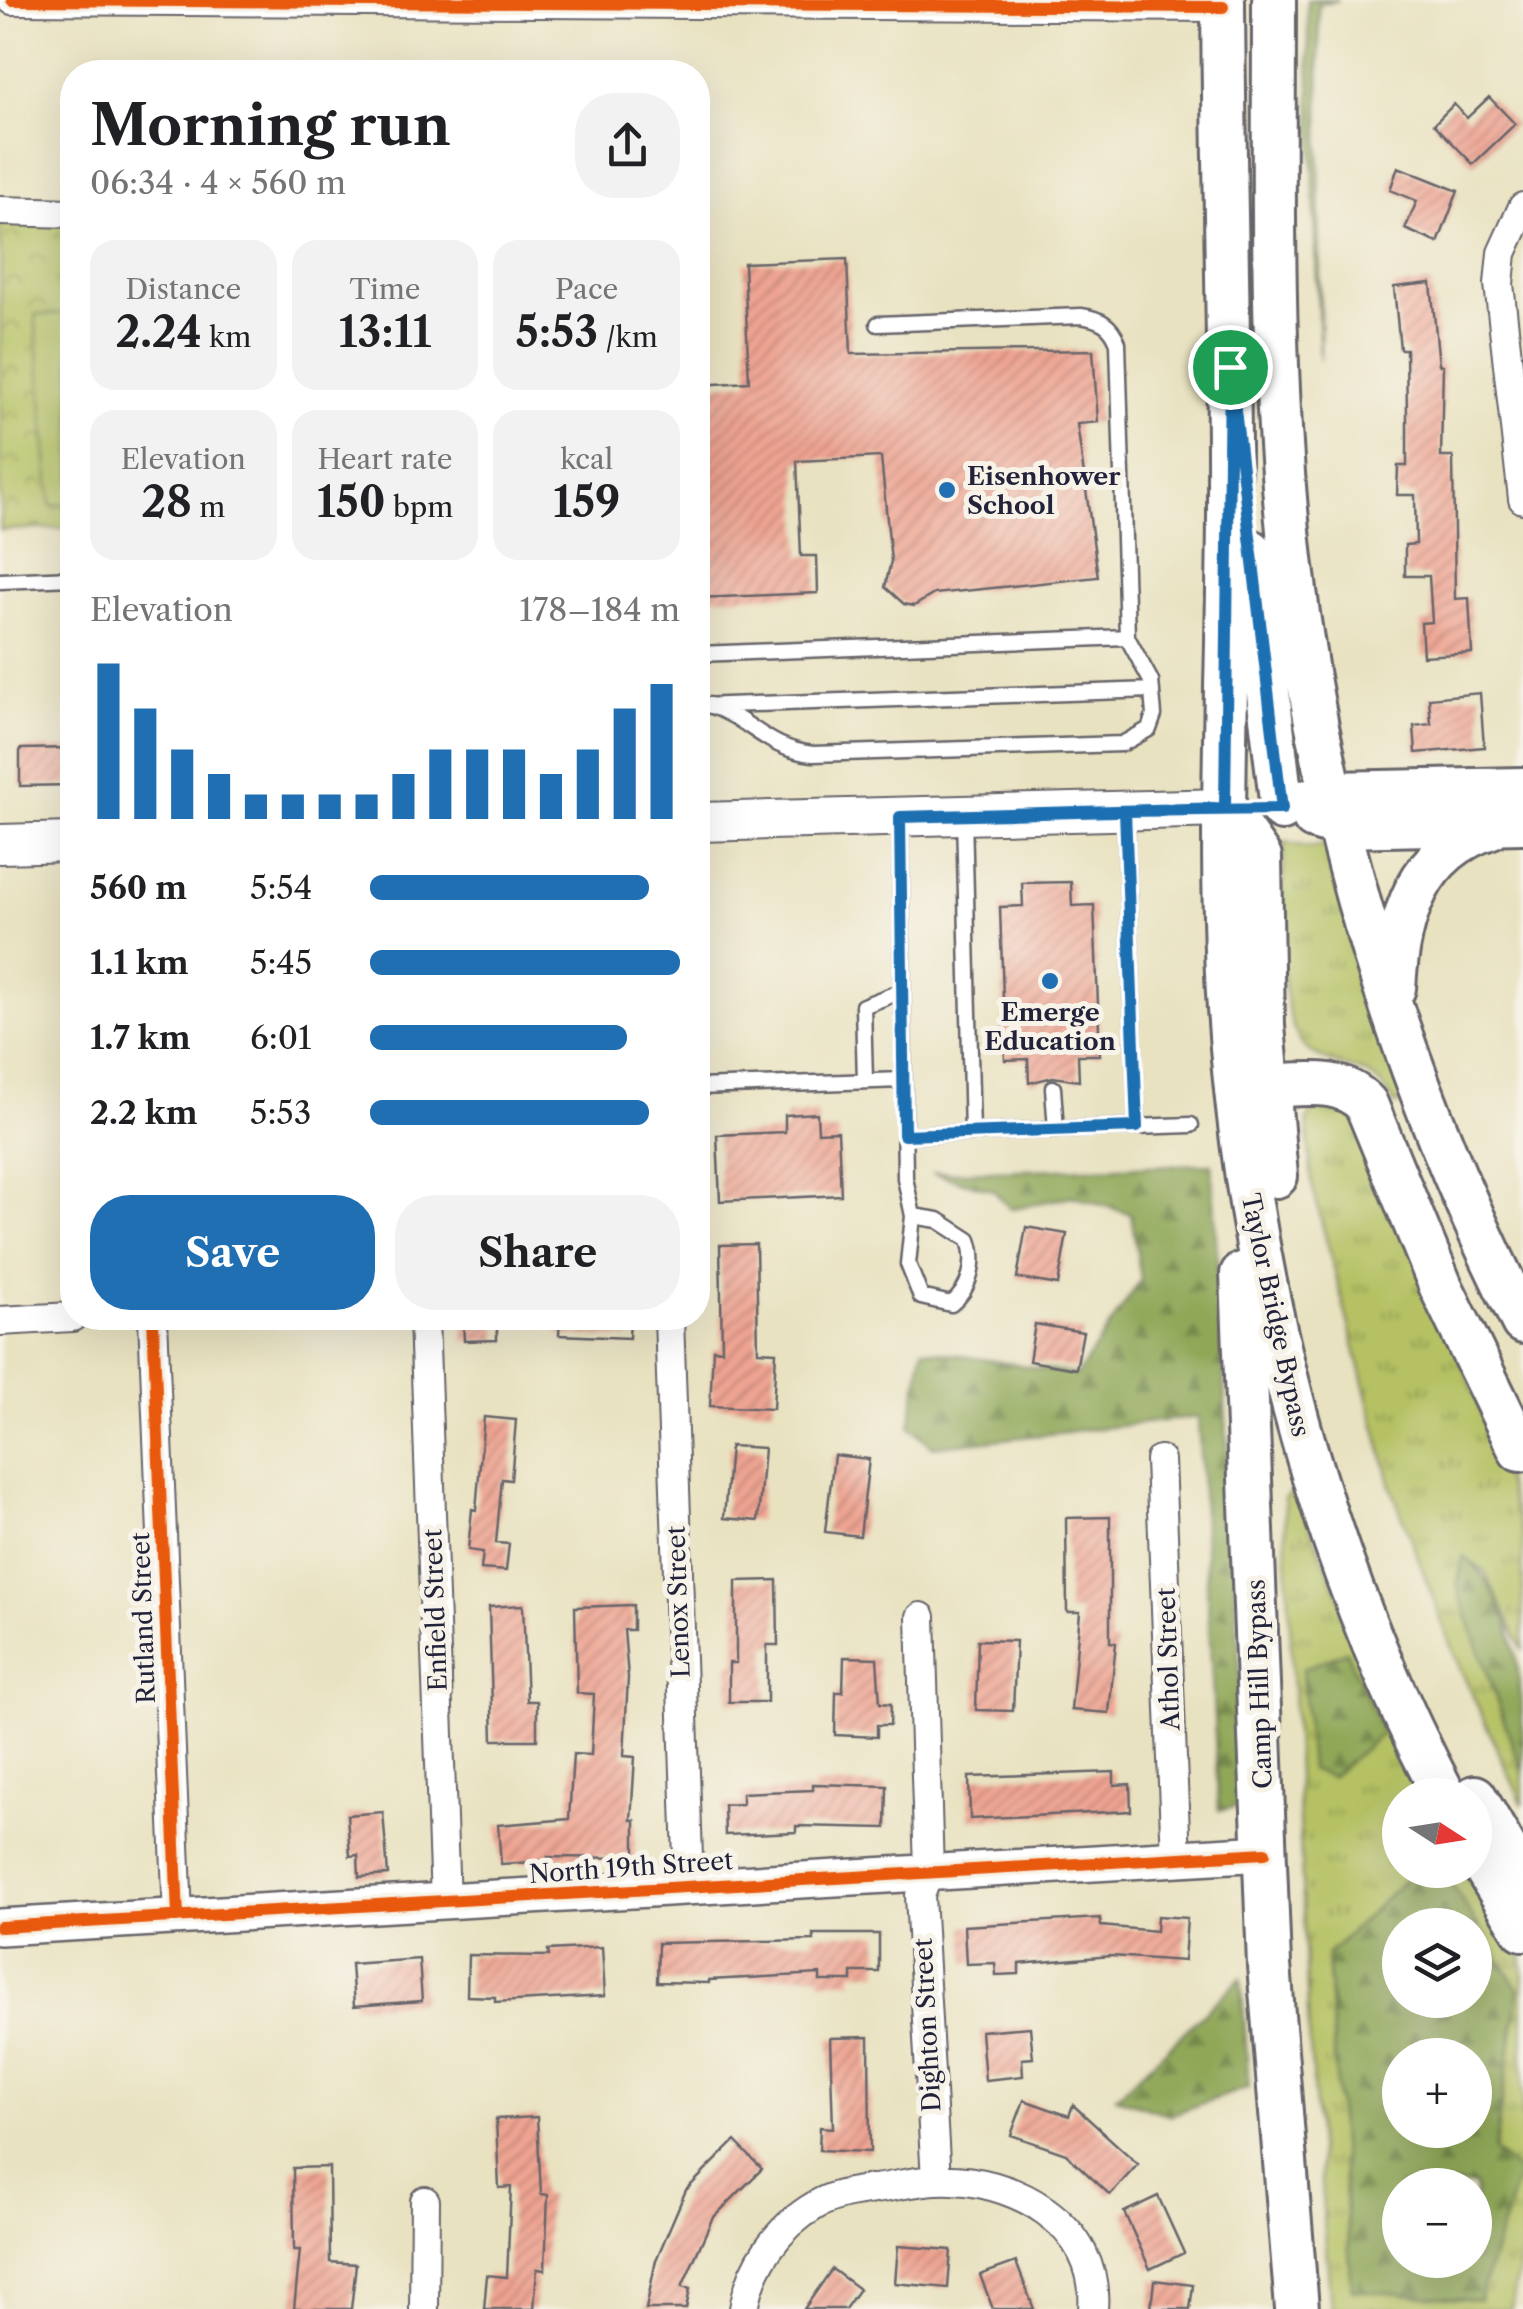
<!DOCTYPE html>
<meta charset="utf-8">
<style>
:root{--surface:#fff;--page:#f2f2f2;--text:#202124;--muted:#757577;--accent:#1f6fb2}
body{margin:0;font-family:"Libre Caslon Text",serif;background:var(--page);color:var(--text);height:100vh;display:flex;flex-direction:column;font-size:38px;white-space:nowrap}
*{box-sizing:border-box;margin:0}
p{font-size:32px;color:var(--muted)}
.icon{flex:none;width:55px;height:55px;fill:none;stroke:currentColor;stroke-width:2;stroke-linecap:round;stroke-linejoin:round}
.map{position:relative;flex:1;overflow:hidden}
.side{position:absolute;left:60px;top:60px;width:650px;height:1270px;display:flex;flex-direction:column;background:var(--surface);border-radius:40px;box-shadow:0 10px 40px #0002}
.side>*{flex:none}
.needle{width:65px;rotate:102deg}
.buttons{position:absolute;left:1382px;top:1778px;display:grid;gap:20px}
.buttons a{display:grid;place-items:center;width:110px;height:110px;border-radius:50%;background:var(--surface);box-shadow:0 10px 40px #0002;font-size:50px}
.pin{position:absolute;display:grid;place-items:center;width:85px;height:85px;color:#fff;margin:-42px;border:5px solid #fff;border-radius:50%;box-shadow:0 2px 10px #0007}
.round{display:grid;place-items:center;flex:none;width:105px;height:105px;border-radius:40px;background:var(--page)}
.headline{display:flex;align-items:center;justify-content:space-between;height:170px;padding:0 30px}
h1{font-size:55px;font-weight:700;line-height:75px}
.stats{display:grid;grid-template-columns:repeat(3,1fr);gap:15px;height:170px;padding:10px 30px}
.stats div{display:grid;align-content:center;border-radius:25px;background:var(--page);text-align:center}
.stats b{font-size:42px;font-weight:700}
.stats small{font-size:28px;font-weight:400}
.stats p{font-size:28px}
.chart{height:280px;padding:20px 30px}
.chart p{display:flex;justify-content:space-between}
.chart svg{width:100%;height:180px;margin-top:10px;stroke:var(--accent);stroke-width:6}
.primary-button{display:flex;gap:20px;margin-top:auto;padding:20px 30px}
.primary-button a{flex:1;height:115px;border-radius:40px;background:var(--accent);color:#fff;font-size:40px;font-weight:700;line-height:115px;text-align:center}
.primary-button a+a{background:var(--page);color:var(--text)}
ul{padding:0 30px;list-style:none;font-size:32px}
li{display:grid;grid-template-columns:160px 120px 1fr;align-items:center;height:75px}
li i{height:25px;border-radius:12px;background:var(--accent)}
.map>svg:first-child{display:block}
.grass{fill:url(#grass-tufts);stroke:#6c724f;stroke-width:2.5}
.forest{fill:url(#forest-firs);stroke:#59644a;stroke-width:2.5;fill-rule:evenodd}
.park{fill:url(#park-crowns);stroke:#6c724f;stroke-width:2.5}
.pitch{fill:#b5c163;stroke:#6c724f;stroke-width:2.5}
.building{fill:url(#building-hatch)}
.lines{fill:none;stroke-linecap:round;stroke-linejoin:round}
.service-casing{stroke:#68656a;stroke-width:19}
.minor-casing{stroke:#68656a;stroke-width:32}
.tertiary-casing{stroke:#68656a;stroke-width:40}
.secondary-casing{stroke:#68656a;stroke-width:42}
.primary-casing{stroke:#68656a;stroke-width:48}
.service{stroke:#fff;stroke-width:14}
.minor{stroke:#fff;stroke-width:28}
.tertiary{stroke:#fff;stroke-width:35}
.secondary{stroke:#fff;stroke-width:38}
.primary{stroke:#fff;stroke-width:42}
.cycleway-casing{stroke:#f7f3e8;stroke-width:19}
.cycleway{stroke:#e8590c;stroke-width:12}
.route-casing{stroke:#fff;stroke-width:20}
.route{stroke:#1f6fb2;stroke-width:12}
.poi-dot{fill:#1f6fb2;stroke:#f7f3e8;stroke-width:4}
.labels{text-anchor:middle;stroke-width:10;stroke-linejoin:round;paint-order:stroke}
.poi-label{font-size:25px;font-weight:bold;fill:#22223b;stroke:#f7f3e8;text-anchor:start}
.street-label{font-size:25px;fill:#22223b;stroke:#f7f3e8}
</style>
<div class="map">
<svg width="1523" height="2309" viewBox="0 0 1523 2309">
<defs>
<pattern id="grass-tufts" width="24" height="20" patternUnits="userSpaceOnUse" patternTransform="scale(2.5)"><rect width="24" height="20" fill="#b5c163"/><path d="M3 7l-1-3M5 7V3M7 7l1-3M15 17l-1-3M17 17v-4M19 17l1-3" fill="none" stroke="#939c53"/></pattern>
<pattern id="forest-firs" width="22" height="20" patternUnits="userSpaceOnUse" patternTransform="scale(2.5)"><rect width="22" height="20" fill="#90a759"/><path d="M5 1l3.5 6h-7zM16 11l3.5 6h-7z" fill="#75884b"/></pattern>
<pattern id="park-crowns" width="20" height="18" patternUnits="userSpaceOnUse" patternTransform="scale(2.5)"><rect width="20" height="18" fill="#b5c163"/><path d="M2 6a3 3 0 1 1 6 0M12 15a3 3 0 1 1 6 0" fill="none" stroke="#939c53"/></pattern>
<pattern id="building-hatch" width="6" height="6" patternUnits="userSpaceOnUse" patternTransform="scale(2.5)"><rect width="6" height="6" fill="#efa492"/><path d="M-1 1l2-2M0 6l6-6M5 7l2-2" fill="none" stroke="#c18578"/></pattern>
</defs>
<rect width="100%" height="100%" fill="#f7f3e8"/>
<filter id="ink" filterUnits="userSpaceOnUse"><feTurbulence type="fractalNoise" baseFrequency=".01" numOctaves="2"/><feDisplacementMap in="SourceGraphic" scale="20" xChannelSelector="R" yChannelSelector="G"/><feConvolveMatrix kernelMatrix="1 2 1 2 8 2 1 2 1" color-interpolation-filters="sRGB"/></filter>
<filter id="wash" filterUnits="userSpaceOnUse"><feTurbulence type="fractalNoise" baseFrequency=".0048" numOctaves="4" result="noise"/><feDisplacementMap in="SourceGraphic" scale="40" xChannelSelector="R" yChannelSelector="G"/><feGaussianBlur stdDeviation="2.25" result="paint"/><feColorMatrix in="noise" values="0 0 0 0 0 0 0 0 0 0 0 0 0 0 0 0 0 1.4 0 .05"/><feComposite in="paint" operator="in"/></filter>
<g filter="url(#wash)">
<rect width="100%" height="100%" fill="#e9e2c1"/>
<path class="grass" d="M 1284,842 L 1307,847 L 1334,844 L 1412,1099 L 1395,1105 C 1370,1057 1344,1077 1308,1050 C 1271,1023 1284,887 1284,842 Z
M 1329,1103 L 1352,1113 L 1458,1350 L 1501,1466 L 1523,1537 L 1523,1651 L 1485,1572 L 1464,1557 L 1457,1587 L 1523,1774 L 1523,1805 L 1455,1657 L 1391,1486 L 1312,1185 L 1307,1121 L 1316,1106 Z
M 1295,1492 L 1424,1795 L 1400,1795 L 1400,1870 L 1415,1870 L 1327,1956 L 1352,2290 L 1479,2300 L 1519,2174 L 1494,2151 L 1519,1990 L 1442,1870 L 1466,1870 L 1523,1958 L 1523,2247 L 1511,2309 L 1331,2309 L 1309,2033 L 1284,1498 Z"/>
<path class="forest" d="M 1307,0 L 1339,0 L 1319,4 L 1320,361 Z
M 1212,1164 L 1247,1805 L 1219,1810 L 1198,1417 L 933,1447 L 910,1426 L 923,1349 L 1077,1375 L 1141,1280 L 1131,1214 L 1072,1196 L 1010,1209 L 993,1190 L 932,1173 Z
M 1464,1556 C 1523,1606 1523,1699 1523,1774 L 1457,1587 Z
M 1346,1651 L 1383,1733 L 1331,1777 L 1310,1769 L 1302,1669 Z
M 1415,1870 L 1442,1870 L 1519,1990 L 1494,2151 L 1519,2173 L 1479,2300 L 1352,2290 L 1327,1955 ZM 1400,1925 L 1475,1925 L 1475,2000 L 1400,2000 ZM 1475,2055 L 1475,2130 L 1400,2130 L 1400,2055 ZM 1475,2185 L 1475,2260 L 1400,2260 L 1400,2185 Z
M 1241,1978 L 1249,2087 L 1170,2115 L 1116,2097 Z"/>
<path class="park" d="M 0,221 L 72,223 L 72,528 L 0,530 Z"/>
<path class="pitch" d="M 72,313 L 72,504 L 51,506 L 35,315 Z"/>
<g id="blocks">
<path class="building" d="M 1489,97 L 1515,124 L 1473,164 L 1434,124 L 1454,104 L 1467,118 Z
M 1398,167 L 1458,191 L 1438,243 L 1405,229 L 1417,201 L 1390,190 Z
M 847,259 L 851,354 L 1093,350 L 1098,422 L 1077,424 L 1098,577 L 934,594 L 914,606 L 904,604 L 885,587 L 891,561 L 881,457 L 797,461 L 801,556 L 817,556 L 818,593 L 698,598 L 698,385 L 749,382 L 744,263 Z
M 1431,283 L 1439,365 L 1443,365 L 1441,457 L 1453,457 L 1455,599 L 1469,598 L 1472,653 L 1423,656 L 1421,623 L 1432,622 L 1429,576 L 1405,576 L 1405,545 L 1416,544 L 1415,495 L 1397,495 L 1398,466 L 1407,466 L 1407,416 L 1406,349 L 1400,349 L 1394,287 Z
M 1480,693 L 1484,747 L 1416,753 L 1414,726 L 1431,724 L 1429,698 Z
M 72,748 L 72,785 L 20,786 L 20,749 Z
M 1071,882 L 1072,906 L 1094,905 L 1100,1055 L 1078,1055 L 1079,1081 L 1053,1077 L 1029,1083 L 1028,1059 L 1005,1060 L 1000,907 L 1023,906 L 1022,883 Z
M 817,1113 L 818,1132 L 838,1131 L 841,1195 L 720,1201 L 717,1135 L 785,1132 L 785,1115 Z
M 1026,1227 L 1067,1234 L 1058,1285 L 1017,1278 Z
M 756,1244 L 758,1351 L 776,1352 L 773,1409 L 710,1406 L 713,1349 L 722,1350 L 720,1245 Z
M 463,1318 L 497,1318 L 497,1340 L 464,1341 Z
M 560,1318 L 630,1318 L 629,1338 L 559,1335 Z
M 1035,1324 L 1083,1332 L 1076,1369 L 1029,1361 Z
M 484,1417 L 516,1420 L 511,1480 L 502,1479 L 496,1543 L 509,1544 L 506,1571 L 481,1569 L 483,1552 L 468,1550 L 472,1509 L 476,1510 Z
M 730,1446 L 764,1448 L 758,1521 L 724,1518 Z
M 834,1455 L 869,1459 L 860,1536 L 825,1532 Z
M 1110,1517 L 1110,1642 L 1116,1643 L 1109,1713 L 1071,1710 L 1080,1612 L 1067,1612 L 1066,1518 Z
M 777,1580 L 778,1645 L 767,1645 L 767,1702 L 729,1702 L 729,1663 L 736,1663 L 736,1581 Z
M 523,1605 L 527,1701 L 537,1701 L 537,1740 L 493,1740 L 489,1607 Z
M 633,1605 L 633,1630 L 624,1630 L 628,1677 L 624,1756 L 635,1757 L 631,1820 L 635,1820 L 635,1858 L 548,1857 L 549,1861 L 501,1864 L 498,1825 L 569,1819 L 573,1754 L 591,1755 L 594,1694 L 577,1693 L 575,1607 Z
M 978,1640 L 1016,1641 L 1013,1711 L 976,1710 Z
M 844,1657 L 877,1658 L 880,1703 L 891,1704 L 890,1725 L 877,1725 L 877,1737 L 835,1735 L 836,1692 L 843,1692 Z
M 1114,1772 L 1114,1785 L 1130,1784 L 1131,1811 L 970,1819 L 969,1777 Z
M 813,1784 L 887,1786 L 886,1828 L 796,1826 L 796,1832 L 725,1835 L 724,1805 L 742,1804 L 742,1793 L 813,1790 Z
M 383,1812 L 388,1875 L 359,1877 L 358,1855 L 350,1856 L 347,1815 Z
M 1157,1916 L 1187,1918 L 1184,1961 L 1111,1956 L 1019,1964 L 1019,1974 L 996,1975 L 995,1963 L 966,1964 L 964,1926 L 1100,1918 L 1101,1926 L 1156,1931 Z
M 813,1934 L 879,1934 L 879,1972 L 852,1972 L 852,1981 L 820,1981 L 820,1974 L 709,1980 L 709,1983 L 657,1982 L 658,1943 L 814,1940 Z
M 602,1947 L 605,1996 L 495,2002 L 495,1997 L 467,1996 L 468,1955 L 549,1956 L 548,1950 Z
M 419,1959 L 422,2001 L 354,2006 L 351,1964 Z
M 1030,2027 L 1033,2058 L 1022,2059 L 1023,2076 L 985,2080 L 981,2031 Z
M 869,2037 L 870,2152 L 819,2150 L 820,2127 L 833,2128 L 830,2038 Z
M 1024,2100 L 1069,2116 L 1073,2105 L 1138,2164 L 1110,2195 L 1066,2154 L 1011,2135 Z
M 537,2117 L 541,2194 L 548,2195 L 545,2270 L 537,2269 L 534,2309 L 484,2309 L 487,2275 L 507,2277 L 511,2187 L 499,2188 L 496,2119 Z
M 735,2141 L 762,2169 L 712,2219 L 682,2287 L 690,2289 L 686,2309 L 646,2309 L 656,2260 L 686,2190 Z
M 329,2167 L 330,2262 L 356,2264 L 351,2309 L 294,2309 L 300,2250 L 294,2250 L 293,2168 Z
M 1158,2196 L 1184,2253 L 1150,2269 L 1124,2212 Z
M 898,2246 L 951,2250 L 948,2288 L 895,2283 Z
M 1016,2262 L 1034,2309 L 993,2309 L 980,2275 Z
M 832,2269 L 859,2289 L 845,2309 L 804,2309 Z
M 1154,2280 L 1193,2285 L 1190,2309 L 1151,2309 Z"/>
</g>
</g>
<g filter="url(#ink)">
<use href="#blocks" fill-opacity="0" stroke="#68656a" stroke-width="2.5"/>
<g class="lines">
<defs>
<path id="service" d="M 0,581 L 72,578
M 698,654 L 1127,637
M 709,705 C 750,718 766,749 813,754 L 1122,744 L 1149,729 L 1154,715 L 1151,681 L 1127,637 L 1118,343 C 1111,324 1100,319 1081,316 L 878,324
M 698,706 L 1152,690
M 1125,812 L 1137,1127
M 964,816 L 972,1133
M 900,818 L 905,1178 L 913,1216 L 908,1264 L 921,1297 L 951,1304 C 970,1290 977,1262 969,1240 L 938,1220 L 913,1216
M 865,1081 L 863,1006 L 902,991
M 698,1087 L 903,1080
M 1053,1088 L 1056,1130
M 904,1135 L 1191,1125"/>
<path id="minor" d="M 12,0 L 1223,7
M 1523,207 L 1502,253 L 1499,284 L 1523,499
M 0,211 L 72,213
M 153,1318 L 178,1917
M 424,1318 L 445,1902
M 669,1318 L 689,1886
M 0,1321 L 72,1317
M 1160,1460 L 1176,1858
M 921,1617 L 929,1871 L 920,1896 L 936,2180
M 424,2309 L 425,2201
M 744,2309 C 751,2265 778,2227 816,2205 C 836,2193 859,2191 882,2188 C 900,2185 918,2181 936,2180 C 1012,2176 1100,2224 1093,2309"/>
<path id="tertiary" d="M 0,1927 L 1265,1853"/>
<path id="secondary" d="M 698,822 L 1225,808
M 0,844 L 72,842"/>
<path id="primary" d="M 1223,0 C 1224,172 1230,343 1229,515 C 1228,674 1219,834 1228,993 C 1245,1273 1314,1547 1444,1795
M 1274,0 C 1274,186 1270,374 1291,559 C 1321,822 1403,1086 1523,1322
M 1251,551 L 1282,809
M 1306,801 L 1332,793 L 1523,789
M 1225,808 L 1260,858 L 1263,1026 L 1276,1176
M 1314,818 L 1340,826 L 1523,822
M 1394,988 C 1398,917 1417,851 1491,827
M 1267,1086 C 1302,1085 1340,1076 1366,1104 L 1441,1287 L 1520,1450
M 1242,1274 L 1269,1965 L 1297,2309
M 1475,1797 L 1523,1880
M 1478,1856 L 1523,1929"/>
</defs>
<use href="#service" class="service-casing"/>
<use href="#minor" class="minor-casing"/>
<use href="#tertiary" class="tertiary-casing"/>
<use href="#secondary" class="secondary-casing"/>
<use href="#primary" class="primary-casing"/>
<use href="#service" class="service"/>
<use href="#minor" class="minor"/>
<use href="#tertiary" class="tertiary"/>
<use href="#secondary" class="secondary"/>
<use href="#primary" class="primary"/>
<defs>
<path id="cycleway" d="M 12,0 L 1223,7
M 153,1318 L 178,1917
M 0,1927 L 1265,1853"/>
</defs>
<use href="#cycleway" class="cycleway-casing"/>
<use href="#cycleway" class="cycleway"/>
</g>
</g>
<g class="lines" filter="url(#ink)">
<defs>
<path id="route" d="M 1230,367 L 1225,808 L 900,817 L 904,1135 L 1137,1127 L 1125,811 L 1282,809 L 1230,367"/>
</defs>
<use href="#route" class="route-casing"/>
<use href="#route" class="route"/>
</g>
<g class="poi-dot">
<circle cx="947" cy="490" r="10"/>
<circle cx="1050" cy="981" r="10"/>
</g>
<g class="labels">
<g class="poi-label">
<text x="967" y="485">Eisenhower<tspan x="967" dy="29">School</tspan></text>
<text x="1050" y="1021" text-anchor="middle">Emerge<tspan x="1050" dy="29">Education</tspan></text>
</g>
<g class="street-label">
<text transform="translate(1276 1315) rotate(78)" y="9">Taylor Bridge Bypass</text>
<text transform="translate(678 1602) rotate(-92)" y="9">Lenox Street</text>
<text transform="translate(435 1610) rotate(-92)" y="9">Enfield Street</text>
<text transform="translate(143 1618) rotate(-92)" y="9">Rutland Street</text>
<text transform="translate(1168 1659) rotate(-92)" y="9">Athol Street</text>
<text transform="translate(1259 1684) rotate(-92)" y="9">Camp Hill Bypass</text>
<text transform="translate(631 1867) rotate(-4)" y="9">North 19th Street</text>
<text transform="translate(927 2025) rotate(-93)" y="9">Dighton Street</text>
</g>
</g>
</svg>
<div class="buttons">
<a><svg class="needle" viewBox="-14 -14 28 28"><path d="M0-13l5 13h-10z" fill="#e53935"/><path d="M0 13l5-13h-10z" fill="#757577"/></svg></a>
<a><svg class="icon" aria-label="layers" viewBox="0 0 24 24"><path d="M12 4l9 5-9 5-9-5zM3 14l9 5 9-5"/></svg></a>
<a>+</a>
<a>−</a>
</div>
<div class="pin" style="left:1230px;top:367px;background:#1e9e55"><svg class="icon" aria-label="arrive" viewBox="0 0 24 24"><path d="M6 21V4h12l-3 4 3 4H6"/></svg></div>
<section class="side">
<div class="headline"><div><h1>Morning run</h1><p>06:34 · 4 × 560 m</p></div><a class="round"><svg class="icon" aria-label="share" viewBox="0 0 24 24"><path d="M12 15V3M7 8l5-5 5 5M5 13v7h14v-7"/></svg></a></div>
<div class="stats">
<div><p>Distance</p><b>2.24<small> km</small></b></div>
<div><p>Time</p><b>13:11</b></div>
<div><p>Pace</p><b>5:53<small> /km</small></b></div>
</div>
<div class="stats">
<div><p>Elevation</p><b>28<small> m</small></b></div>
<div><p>Heart rate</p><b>150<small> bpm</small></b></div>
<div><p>kcal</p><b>159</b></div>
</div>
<div class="chart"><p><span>Elevation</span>178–184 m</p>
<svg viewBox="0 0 160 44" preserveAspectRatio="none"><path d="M5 44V6M15 44V17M25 44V27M35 44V33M45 44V38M55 44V38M65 44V38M75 44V38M85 44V33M95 44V27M105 44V27M115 44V27M125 44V33M135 44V27M145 44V17M155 44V11"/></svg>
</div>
<ul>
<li><b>560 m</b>5:54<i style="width:90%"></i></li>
<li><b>1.1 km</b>5:45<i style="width:100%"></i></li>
<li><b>1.7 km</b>6:01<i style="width:83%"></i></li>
<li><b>2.2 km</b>5:53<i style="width:90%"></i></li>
</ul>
<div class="primary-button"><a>Save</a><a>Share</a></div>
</section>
</div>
